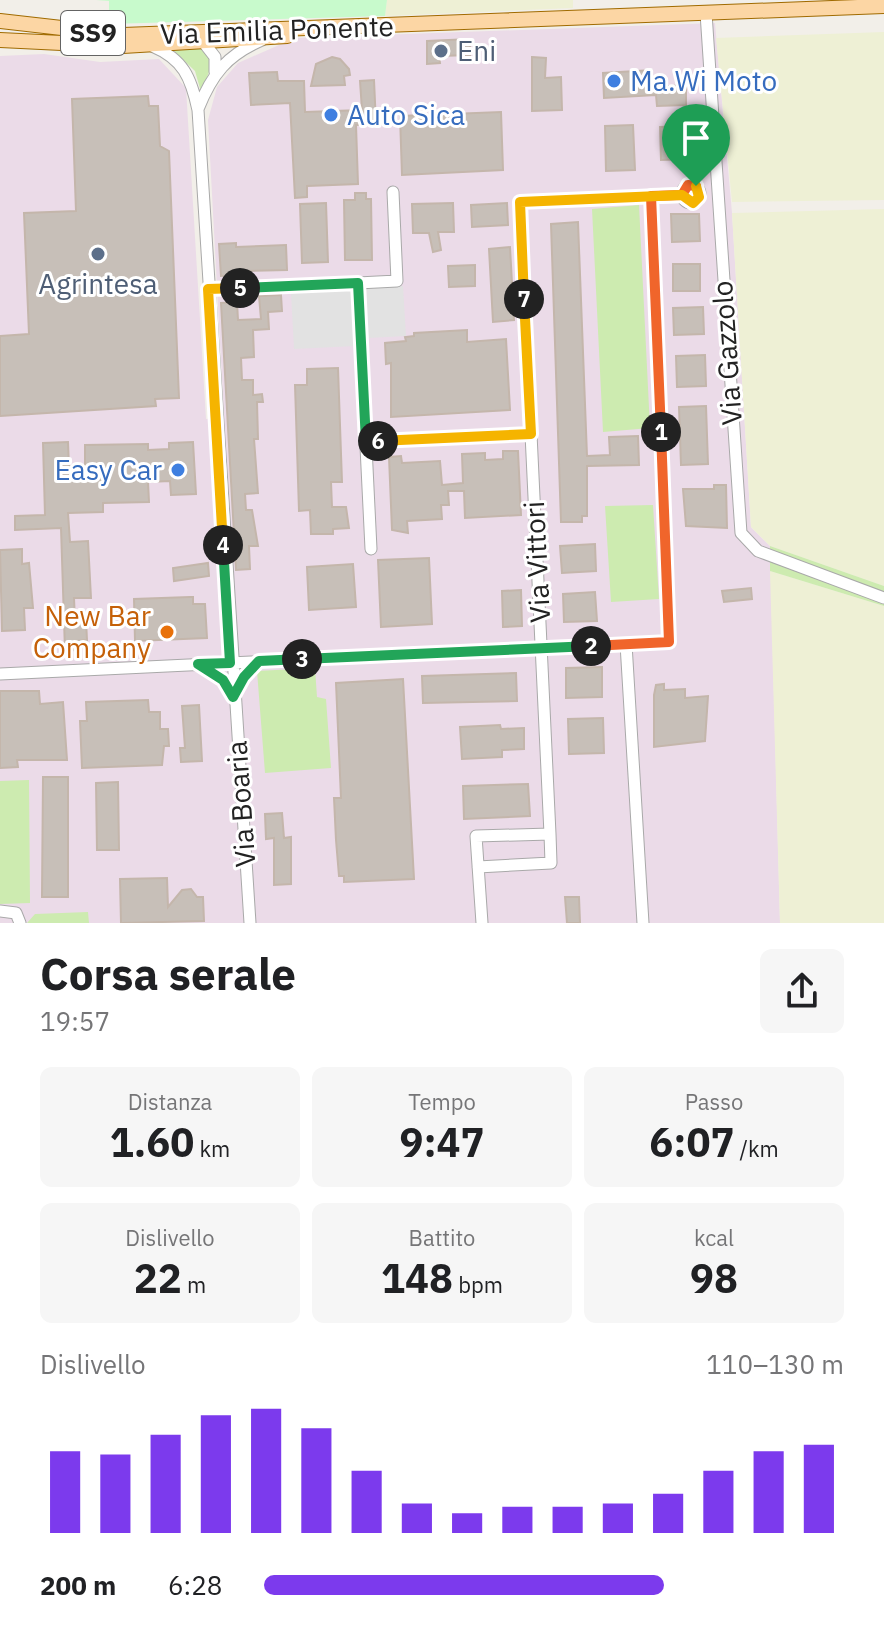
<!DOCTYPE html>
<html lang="it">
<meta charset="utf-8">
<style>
:root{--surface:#fff;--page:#f6f6f6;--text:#202124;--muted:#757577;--accent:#7c3aed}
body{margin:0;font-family:"IBM Plex Sans",sans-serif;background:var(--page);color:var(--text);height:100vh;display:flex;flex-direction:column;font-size:30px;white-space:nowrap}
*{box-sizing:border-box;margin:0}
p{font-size:26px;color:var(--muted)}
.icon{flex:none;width:44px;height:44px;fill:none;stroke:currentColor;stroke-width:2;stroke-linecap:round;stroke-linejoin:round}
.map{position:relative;height:923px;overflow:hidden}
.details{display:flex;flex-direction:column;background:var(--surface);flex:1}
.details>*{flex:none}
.pin{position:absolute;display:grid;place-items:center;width:68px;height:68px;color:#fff;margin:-82px -34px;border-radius:50% 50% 50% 0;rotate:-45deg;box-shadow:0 0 8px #0007}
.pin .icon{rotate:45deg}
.km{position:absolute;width:40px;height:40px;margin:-20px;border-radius:50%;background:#222;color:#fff;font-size:22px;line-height:40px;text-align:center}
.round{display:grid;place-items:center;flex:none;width:84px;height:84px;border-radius:12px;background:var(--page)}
.overview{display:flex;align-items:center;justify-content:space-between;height:136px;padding:0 40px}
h1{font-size:44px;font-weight:700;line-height:60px}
.figures{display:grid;grid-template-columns:repeat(3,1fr);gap:12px;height:136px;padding:8px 40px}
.figures div{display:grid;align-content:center;border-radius:12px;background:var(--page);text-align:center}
.figures b{font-size:40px;font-weight:700}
.figures small{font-size:22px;font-weight:400}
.figures p{font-size:22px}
.chart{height:224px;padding:16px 40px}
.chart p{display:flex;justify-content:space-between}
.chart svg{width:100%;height:144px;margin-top:8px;stroke:var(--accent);stroke-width:6}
ul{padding:0 40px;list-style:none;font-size:26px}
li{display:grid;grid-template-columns:128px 96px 1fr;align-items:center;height:60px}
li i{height:20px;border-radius:10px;background:var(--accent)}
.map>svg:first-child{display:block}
.industrial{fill:#ebdbe8}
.farmland{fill:#eef0d5}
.grass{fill:#cdebb0}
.park{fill:#c8facc}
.parking{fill:#e2e2e2}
.building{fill:#c7bfb8;stroke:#c4b6ab;stroke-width:2}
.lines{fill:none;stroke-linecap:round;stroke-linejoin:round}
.minor-casing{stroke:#a9a9a9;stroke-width:13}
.major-casing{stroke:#a06b00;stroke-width:16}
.minor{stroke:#fff;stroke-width:11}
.major{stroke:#fcd6a4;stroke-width:14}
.split-1-casing{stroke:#fff;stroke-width:16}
.split-2-casing{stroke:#fff;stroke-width:16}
.split-3-casing{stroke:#fff;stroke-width:16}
.split-4-casing{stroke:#fff;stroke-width:16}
.split-5-casing{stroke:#fff;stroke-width:16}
.split-6-casing{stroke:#fff;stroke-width:16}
.split-7-casing{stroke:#fff;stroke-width:16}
.split-8-casing{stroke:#fff;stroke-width:16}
.split-1{stroke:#f0652b;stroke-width:10}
.split-2{stroke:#f0652b;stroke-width:10}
.split-3{stroke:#22a559;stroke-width:10}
.split-4{stroke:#22a559;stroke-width:10}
.split-5{stroke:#f5b400;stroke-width:10}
.split-6{stroke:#22a559;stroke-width:10}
.split-7{stroke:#f5b400;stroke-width:10}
.split-8{stroke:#f5b400;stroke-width:10}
.service-dot{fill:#5c6f8a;stroke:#fff;stroke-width:3}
.shop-dot{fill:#3f7fe0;stroke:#fff;stroke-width:3}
.food-dot{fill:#e8710a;stroke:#fff;stroke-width:3}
.labels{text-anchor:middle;stroke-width:6;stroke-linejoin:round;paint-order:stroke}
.shield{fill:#fff;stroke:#646464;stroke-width:2}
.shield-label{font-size:26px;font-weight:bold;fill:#222}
.street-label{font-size:28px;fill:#222;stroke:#fff}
.service-label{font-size:28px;fill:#4e5e75;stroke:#fff;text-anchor:start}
.shop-label{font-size:28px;fill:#366cbe;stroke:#fff;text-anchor:start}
.food-label{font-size:28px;fill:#c56008;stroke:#fff;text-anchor:end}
</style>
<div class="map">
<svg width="884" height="923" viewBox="0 0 884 923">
<rect width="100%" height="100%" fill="#f2efe9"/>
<path class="industrial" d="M 715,23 L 732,213 L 751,527 L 770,546 L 780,923 L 0,923 L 0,56 L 44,54 L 100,62 L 159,59 L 186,88 L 206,419 L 224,417 L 208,120 L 217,87 L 238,63 L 295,38 Z"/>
<path class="farmland" d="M 387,0 L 573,0 L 573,8 L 385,16 Z
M 884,32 L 884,200 L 732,202 L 716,38 Z
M 884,209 L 884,586 L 770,546 L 751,527 L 732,213 Z
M 770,571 L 884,606 L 884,923 L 780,923 Z"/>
<path class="grass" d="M 204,46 C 216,62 208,75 201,92 L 195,71 L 171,48 Z
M 639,205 L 650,428 L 603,432 L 592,209 Z
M 653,505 L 659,599 L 611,602 L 605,506 Z
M 770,546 L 884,586 L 884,606 L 770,571 Z
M 315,668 L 317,697 L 326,699 L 331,768 L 265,773 L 257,671 Z
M 29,780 L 30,903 L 0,904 L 0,781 Z
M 88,912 L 89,923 L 27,923 L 35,914 Z"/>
<path class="park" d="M 96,0 L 387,0 L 385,16 L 109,24 L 109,1 Z"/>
<path class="parking" d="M 403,286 L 406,336 L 368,338 L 366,288 Z
M 352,289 L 355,346 L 294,349 L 291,293 Z"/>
<path class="building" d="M 470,39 L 470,55 L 439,56 L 440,63 L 427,64 L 427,41 Z
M 332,57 L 340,59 L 349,69 L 350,75 L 344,76 L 345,85 L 311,86 L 316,64 Z
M 532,57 L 546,58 L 545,78 L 561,77 L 562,110 L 532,111 Z
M 652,70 L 652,87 L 686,85 L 686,105 L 657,106 L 656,95 L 604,98 L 603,73 Z
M 277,72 L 278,81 L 304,81 L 305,112 L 362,110 L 360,81 L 374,80 L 376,124 L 356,125 L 358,184 L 307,186 L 307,197 L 295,198 L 290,103 L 251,105 L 249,73 Z
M 148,96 L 149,106 L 158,106 L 160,146 L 169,151 L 179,398 L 155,399 L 156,406 L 0,416 L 0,336 L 29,334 L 24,213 L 76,211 L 72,99 Z
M 501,112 L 503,170 L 402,175 L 400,116 Z
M 633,125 L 635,170 L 606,171 L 605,126 Z
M 690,126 L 691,159 L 661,160 L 660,127 Z
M 355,193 L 366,193 L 366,199 L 371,199 L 372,260 L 345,260 L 344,200 L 355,200 Z
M 326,203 L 328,262 L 302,263 L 300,204 Z
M 453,203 L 454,232 L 438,232 L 441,250 L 433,252 L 429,233 L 413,233 L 412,204 Z
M 507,203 L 508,225 L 472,227 L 471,205 Z
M 671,214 L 699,214 L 700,241 L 672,242 Z
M 578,222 L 587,456 L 610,455 L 609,437 L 638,436 L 639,465 L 587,466 L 587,516 L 582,516 L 582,522 L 561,522 L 551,224 Z
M 236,243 L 236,247 L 286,245 L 287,270 L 243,271 L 239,275 L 221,276 L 219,244 Z
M 510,247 L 514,320 L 493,322 L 489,249 Z
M 673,264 L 700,264 L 700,291 L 673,291 Z
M 475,265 L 475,286 L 449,287 L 448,266 Z
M 281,295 L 282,311 L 268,312 L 269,329 L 253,330 L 254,357 L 241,358 L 242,380 L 253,380 L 253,395 L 262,394 L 263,402 L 257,402 L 258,439 L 254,439 L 258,493 L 245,494 L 246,510 L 252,510 L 258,546 L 249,546 L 250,569 L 236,570 L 221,303 L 237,302 L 238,320 L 261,319 L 259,296 Z
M 703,307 L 704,334 L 674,335 L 673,308 Z
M 467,330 L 467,342 L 506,339 L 510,410 L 391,417 L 391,363 L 386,364 L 385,343 L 406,341 L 405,337 L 414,336 L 414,333 Z
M 705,355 L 706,386 L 677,387 L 676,356 Z
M 338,368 L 342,482 L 331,482 L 332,507 L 346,507 L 349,528 L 333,529 L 333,534 L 311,534 L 310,510 L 299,511 L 295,385 L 307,385 L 307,369 Z
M 706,406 L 708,464 L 681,465 L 679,407 Z
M 68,442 L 69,467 L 85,465 L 85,445 L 148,444 L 148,450 L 169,449 L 169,443 L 193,442 L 196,494 L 171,495 L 170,481 L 148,482 L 149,502 L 103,503 L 103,512 L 68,513 L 70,542 L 88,541 L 91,598 L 74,598 L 75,621 L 86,620 L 87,640 L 76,641 L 76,650 L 65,651 L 61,528 L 15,530 L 15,516 L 45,515 L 43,443 Z
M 503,451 L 518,451 L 521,515 L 465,518 L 464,491 L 448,491 L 449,505 L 441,505 L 442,519 L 407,521 L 408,533 L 392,530 L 389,457 L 401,456 L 402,463 L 440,461 L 442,485 L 463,483 L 462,454 L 485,453 L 485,460 L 503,459 Z
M 714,485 L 726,485 L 727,528 L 686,526 L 683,489 L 714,489 Z
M 595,544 L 596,571 L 562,573 L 560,546 Z
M 22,549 L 22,564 L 29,563 L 33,608 L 24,608 L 25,630 L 2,631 L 0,550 Z
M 429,558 L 432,624 L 381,627 L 378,560 Z
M 208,563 L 209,576 L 174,581 L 173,568 Z
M 353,564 L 356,607 L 309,610 L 307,567 Z
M 751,588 L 752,599 L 724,602 L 722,591 Z
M 521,590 L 522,626 L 503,627 L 502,591 Z
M 595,592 L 597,621 L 564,622 L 563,594 Z
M 190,597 L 193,597 L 193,604 L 205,604 L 207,638 L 135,641 L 134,599 Z
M 602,667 L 602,697 L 566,698 L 566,668 Z
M 516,673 L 517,701 L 423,703 L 422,676 Z
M 403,679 L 414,879 L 344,882 L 344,876 L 339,876 L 336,840 L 334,798 L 341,798 L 336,683 Z
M 664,684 L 664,690 L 685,689 L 685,698 L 708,696 L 705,741 L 654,747 L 654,695 L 656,685 Z
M 0,691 L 39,691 L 40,704 L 63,702 L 67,760 L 17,760 L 18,767 L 0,768 Z
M 148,700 L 149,712 L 160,712 L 160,729 L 168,729 L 169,746 L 164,746 L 162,765 L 82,768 L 80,721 L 87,721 L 86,702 Z
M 199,705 L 202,761 L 181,762 L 180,748 L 185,748 L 182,706 Z
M 603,718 L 604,753 L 569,754 L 568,719 Z
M 500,725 L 501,729 L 524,728 L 524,749 L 502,750 L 502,757 L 462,759 L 460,727 Z
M 43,777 L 68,777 L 68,897 L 42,897 Z
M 118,782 L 119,850 L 97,850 L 96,783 Z
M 528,784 L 530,816 L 464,819 L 463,786 Z
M 282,813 L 284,838 L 291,837 L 291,884 L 274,885 L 274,838 L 266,839 L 265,814 Z
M 167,878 L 168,907 L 182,890 L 191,889 L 197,897 L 203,897 L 204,921 L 121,923 L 120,879 Z
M 565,897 L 579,897 L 580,923 L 567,923 Z"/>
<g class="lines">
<defs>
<path id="minor" d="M 706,13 L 741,533 L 758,551 L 884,598
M 201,39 L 215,57 L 215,72
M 152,46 C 183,59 191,77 198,110 L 250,923
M 198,109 C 212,74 227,55 262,40
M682 194a9 9 0 1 1 18 0a9 9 0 1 1-18 0Z
M 358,283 L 397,281 L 393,192
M 208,289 L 358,283 L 371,549
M 366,442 L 531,434
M 626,644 L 643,923
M 200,665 L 223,680 L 231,693
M 0,674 L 669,642 L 651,196
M 234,696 L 244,677 L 259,661
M 478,867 L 551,863 L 550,834
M 0,911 L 16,913 L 20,923
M 482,923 L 476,836 L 550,834 L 520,202 L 682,195"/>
<path id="major" d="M 0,21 L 123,35 L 884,6
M 0,40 L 123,46 L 287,36"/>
</defs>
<use href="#minor" class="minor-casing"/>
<use href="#major" class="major-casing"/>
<use href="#minor" class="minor"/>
<use href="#major" class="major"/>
</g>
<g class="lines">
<defs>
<path id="split-1" d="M 661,432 L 651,196 L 682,195 L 688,185 L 696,186"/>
<path id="split-2" d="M 591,646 L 669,642 L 661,432"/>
<path id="split-3" d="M 302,659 L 591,646"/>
<path id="split-4" d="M 223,545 L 230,663 L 198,664 L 223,680 L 233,697 L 244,677 L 259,661 L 302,659"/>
<path id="split-5" d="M 223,545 L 208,289 L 240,288"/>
<path id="split-6" d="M 240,288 L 358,283 L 366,442 L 378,441"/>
<path id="split-7" d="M 378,441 L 531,434 L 524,299"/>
<path id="split-8" d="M 524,299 L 520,202 L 682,195 L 693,203 L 699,197 L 696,186"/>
</defs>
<use href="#split-1" class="split-1-casing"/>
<use href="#split-2" class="split-2-casing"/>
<use href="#split-3" class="split-3-casing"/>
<use href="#split-4" class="split-4-casing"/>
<use href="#split-5" class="split-5-casing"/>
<use href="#split-6" class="split-6-casing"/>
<use href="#split-7" class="split-7-casing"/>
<use href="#split-8" class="split-8-casing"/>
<use href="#split-1" class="split-1"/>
<use href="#split-2" class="split-2"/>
<use href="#split-3" class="split-3"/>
<use href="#split-4" class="split-4"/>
<use href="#split-5" class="split-5"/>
<use href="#split-6" class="split-6"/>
<use href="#split-7" class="split-7"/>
<use href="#split-8" class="split-8"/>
</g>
<g class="service-dot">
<circle cx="441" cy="51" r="8"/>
<circle cx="98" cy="254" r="8"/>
</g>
<g class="shop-dot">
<circle cx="614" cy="81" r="8"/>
<circle cx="331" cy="115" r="8"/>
<circle cx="178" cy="470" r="8"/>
</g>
<circle class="food-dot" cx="167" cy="632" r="8"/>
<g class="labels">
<rect class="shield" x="61" y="11" width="64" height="44" rx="6"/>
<g class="shield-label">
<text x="93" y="42">SS9</text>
</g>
<g class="street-label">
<text transform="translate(277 30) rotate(-2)" y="10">Via Emilia Ponente</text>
<text transform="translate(727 353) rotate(-94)" y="10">Via Gazzolo</text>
<text transform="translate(537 562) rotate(-93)" y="10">Via Vittori</text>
<text transform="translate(241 804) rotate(-94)" y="10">Via Boaria</text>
</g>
<g class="service-label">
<text x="457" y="61">Eni</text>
<text x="98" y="294" text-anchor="middle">Agrintesa</text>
</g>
<g class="shop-label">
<text x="630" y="91">Ma.Wi Moto</text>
<text x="347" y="125">Auto Sica</text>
<text x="162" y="480" text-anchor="end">Easy Car</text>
</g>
<g class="food-label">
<text x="151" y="626">New Bar<tspan x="151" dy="32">Company</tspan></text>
</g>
</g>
</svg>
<div class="pin" style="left:696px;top:186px;background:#1e9e55"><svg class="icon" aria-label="arrive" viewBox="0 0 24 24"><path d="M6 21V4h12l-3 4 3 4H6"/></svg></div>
<b class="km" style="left:661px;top:432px">1</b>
<b class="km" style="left:591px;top:646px">2</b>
<b class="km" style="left:302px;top:659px">3</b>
<b class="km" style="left:223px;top:545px">4</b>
<b class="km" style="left:240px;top:288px">5</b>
<b class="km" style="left:378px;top:441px">6</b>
<b class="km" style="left:524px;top:299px">7</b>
</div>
<section class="details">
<div class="overview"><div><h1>Corsa serale</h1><p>19:57</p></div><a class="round"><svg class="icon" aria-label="share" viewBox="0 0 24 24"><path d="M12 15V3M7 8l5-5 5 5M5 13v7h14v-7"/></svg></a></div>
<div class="figures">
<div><p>Distanza</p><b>1.60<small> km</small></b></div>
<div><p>Tempo</p><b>9:47</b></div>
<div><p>Passo</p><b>6:07<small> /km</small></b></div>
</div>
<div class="figures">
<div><p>Dislivello</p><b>22<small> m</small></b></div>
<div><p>Battito</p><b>148<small> bpm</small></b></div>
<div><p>kcal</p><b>98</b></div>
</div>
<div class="chart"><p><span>Dislivello</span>110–130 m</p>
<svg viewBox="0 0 160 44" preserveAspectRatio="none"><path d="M5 44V19M15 44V20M25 44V14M35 44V8M45 44V6M55 44V12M65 44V25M75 44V35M85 44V38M95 44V36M105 44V36M115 44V35M125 44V32M135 44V25M145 44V19M155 44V17"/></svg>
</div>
<ul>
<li><b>200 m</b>6:28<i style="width:69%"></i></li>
</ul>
</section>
